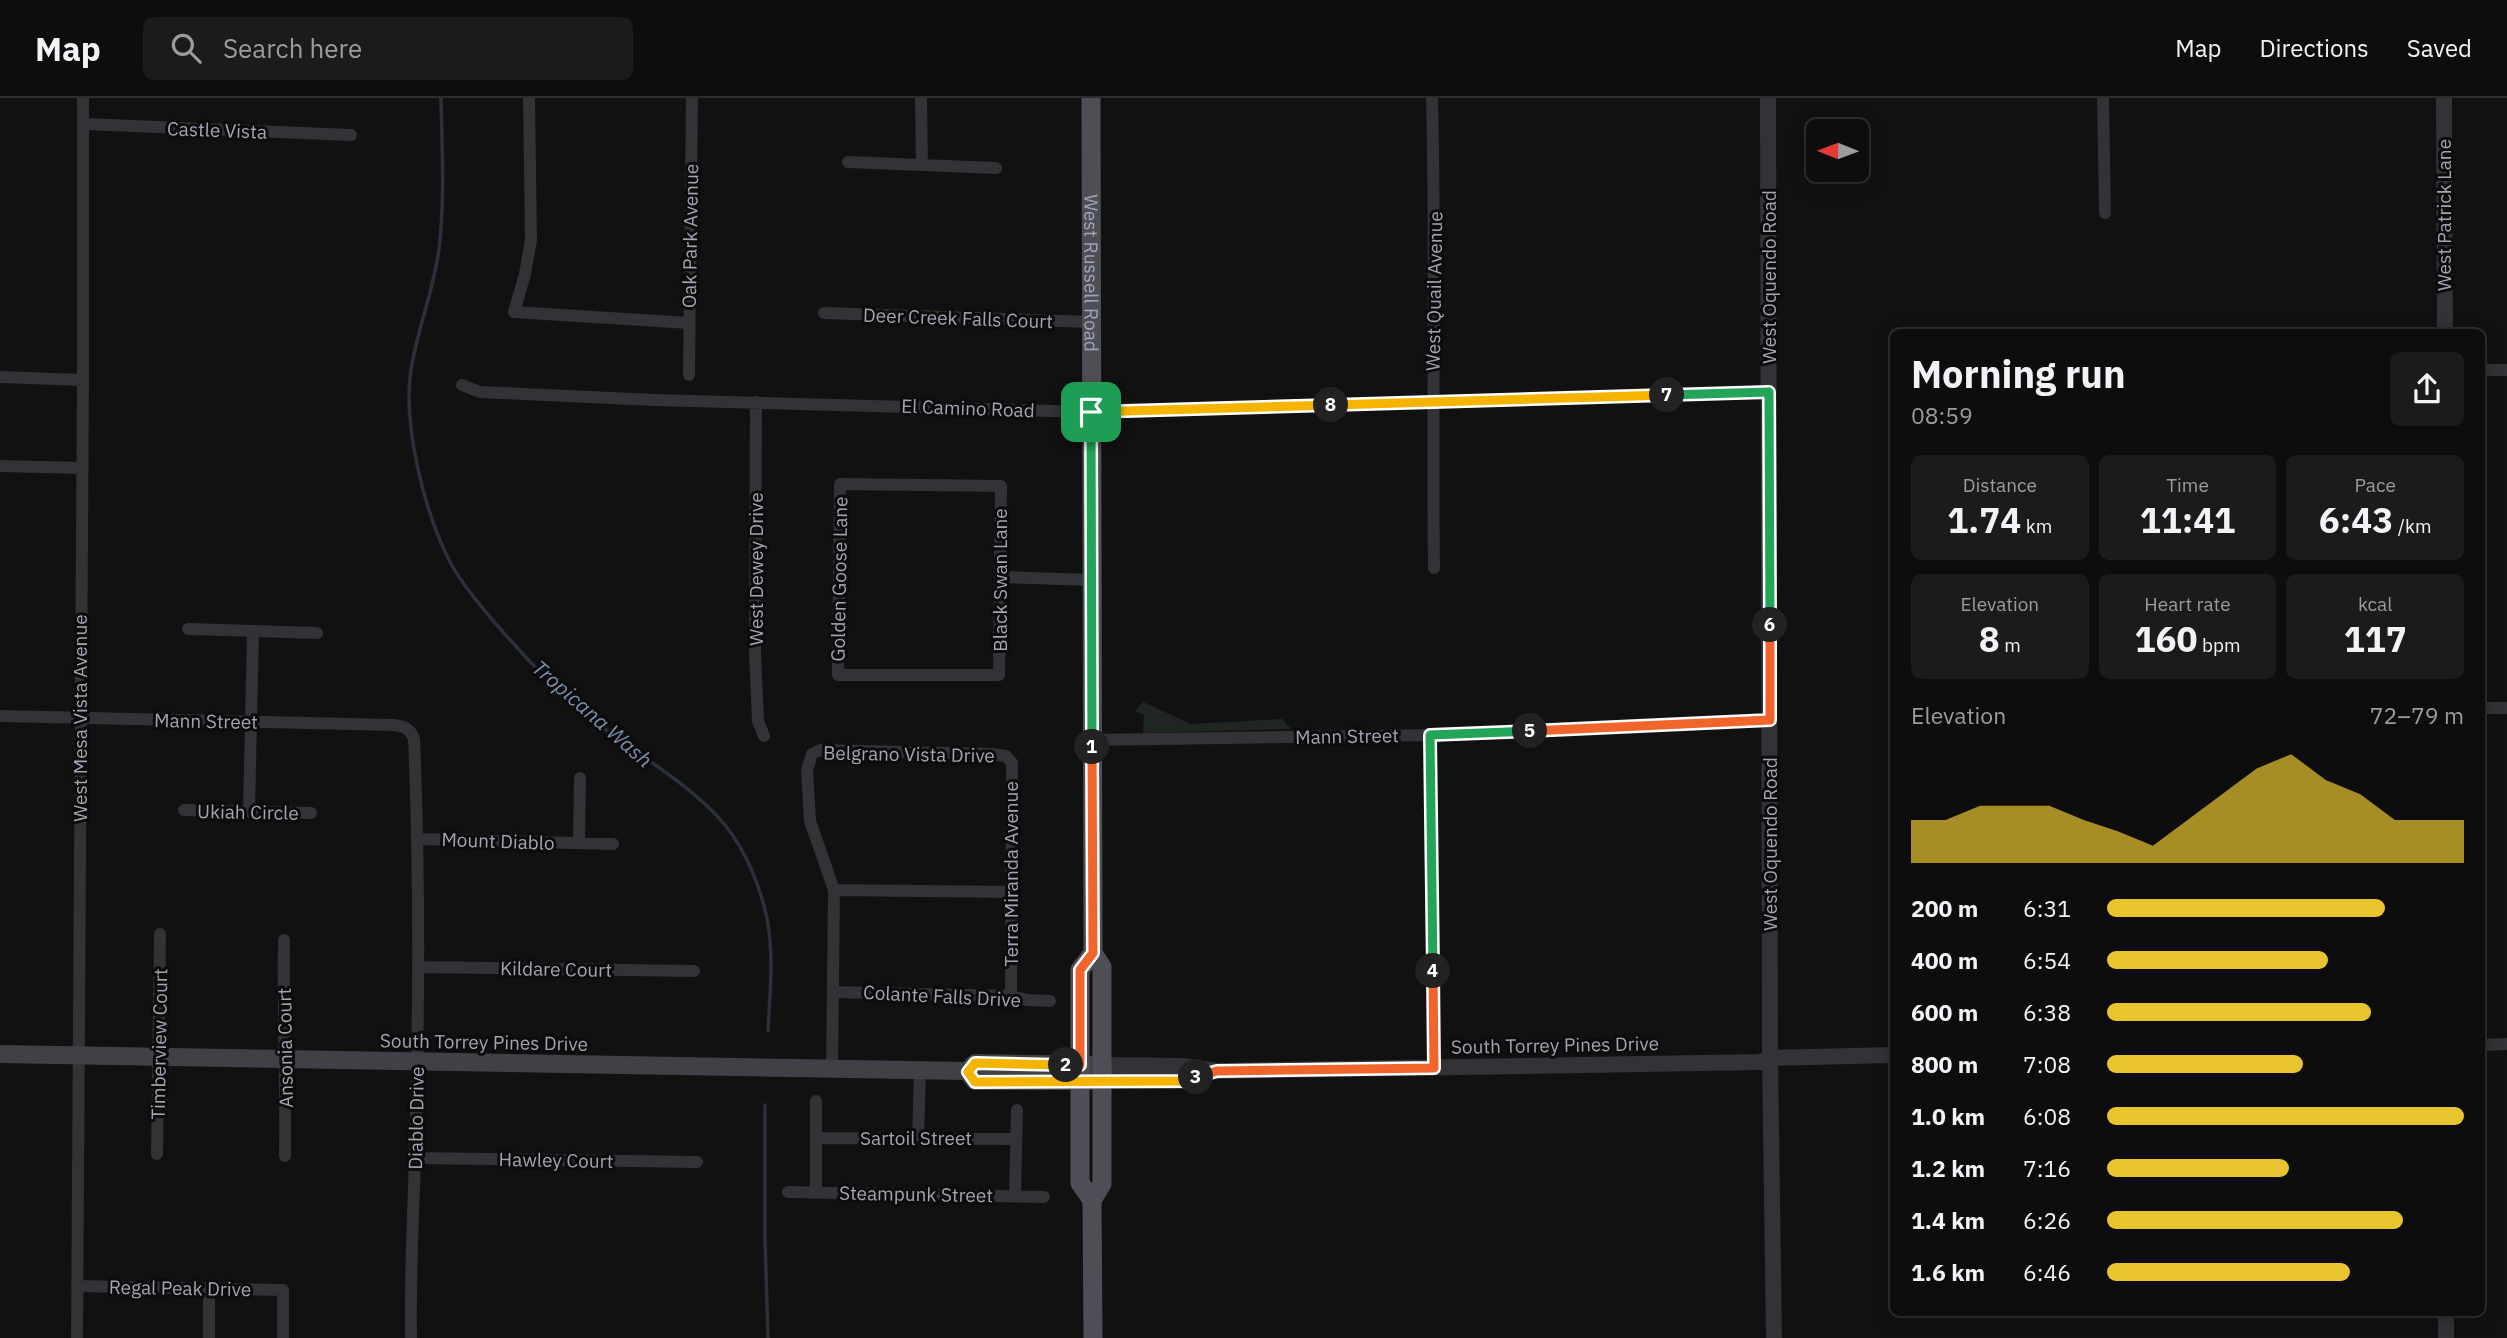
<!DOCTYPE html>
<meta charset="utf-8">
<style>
:root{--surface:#0d0d0e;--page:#1b1b1c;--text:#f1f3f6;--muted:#9a9c9e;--line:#2d2d2e;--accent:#e9c431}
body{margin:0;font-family:"IBM Plex Sans",sans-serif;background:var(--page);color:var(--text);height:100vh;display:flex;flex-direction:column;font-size:26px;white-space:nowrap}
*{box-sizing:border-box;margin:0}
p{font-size:23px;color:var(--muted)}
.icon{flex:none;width:38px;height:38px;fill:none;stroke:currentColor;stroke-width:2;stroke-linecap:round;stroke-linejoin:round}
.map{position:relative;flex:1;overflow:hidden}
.panel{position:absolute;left:1890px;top:231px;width:595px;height:987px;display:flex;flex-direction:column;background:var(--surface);border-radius:10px;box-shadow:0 4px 18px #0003,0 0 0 2px var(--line)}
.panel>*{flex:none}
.needle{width:46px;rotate:271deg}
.buttons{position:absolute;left:1806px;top:21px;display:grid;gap:14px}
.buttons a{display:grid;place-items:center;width:63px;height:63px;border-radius:10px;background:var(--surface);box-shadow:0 4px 18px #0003,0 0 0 2px var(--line);font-size:35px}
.pin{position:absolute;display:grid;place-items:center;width:60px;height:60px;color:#fff;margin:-30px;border-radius:14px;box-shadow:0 4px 10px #0006}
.km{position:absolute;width:35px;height:35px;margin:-18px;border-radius:50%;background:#222;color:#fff;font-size:19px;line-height:35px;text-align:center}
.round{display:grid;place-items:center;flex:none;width:74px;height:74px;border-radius:10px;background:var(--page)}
.head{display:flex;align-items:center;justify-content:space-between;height:119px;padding:0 21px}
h1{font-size:38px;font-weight:800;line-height:52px}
.metrics{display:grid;grid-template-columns:repeat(3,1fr);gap:10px;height:119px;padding:7px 21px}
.metrics div{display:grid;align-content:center;border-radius:10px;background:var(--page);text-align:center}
.metrics b{font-size:35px;font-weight:800}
.metrics small{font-size:19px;font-weight:400}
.metrics p{font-size:19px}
.chart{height:196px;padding:14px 21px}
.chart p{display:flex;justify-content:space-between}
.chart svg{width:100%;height:126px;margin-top:7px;fill:var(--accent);opacity:.7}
ul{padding:0 21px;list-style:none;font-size:23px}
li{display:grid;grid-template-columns:112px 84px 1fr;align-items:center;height:52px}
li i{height:18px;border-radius:9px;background:var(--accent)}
header{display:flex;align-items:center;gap:42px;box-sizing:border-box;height:98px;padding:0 35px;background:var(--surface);border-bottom:2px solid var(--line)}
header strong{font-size:33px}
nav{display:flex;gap:38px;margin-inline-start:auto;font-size:24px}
.search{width:490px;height:63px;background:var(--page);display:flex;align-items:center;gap:18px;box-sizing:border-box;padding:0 24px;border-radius:10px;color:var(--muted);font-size:26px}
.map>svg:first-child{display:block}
.green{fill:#1f2621}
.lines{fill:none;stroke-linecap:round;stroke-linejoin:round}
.stream{stroke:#2b313a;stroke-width:3.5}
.minor{stroke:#323237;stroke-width:12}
.tertiary{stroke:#323237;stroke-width:16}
.secondary{stroke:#404147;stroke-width:18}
.primary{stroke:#4e4f56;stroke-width:19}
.split-1-casing{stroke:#fff;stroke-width:14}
.split-2-casing{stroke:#fff;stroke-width:14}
.split-3-casing{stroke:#fff;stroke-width:14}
.split-4-casing{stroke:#fff;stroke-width:14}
.split-5-casing{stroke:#fff;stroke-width:14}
.split-6-casing{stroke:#fff;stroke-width:14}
.split-7-casing{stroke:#fff;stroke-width:14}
.split-8-casing{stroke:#fff;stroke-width:14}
.split-9-casing{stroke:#fff;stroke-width:14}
.split-1{stroke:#22a559;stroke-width:9}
.split-2{stroke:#f0652b;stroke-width:9}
.split-3{stroke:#f5b400;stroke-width:9}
.split-4{stroke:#f0652b;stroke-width:9}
.split-5{stroke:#22a559;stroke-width:9}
.split-6{stroke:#f0652b;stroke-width:9}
.split-7{stroke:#22a559;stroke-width:9}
.split-8{stroke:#f5b400;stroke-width:9}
.split-9{stroke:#f5b400;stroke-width:9}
.labels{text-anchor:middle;stroke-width:6;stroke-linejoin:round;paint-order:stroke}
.street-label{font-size:19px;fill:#a2a5b2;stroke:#0c0c0d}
.water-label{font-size:21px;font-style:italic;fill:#7a8ead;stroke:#0c0c0d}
</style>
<header>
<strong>Map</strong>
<div class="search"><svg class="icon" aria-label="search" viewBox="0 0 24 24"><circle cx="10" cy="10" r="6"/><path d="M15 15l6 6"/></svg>Search here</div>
<nav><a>Map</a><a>Directions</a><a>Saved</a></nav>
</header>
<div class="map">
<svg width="2507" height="1240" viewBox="0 0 2507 1240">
<rect width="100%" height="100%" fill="#111112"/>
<path class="green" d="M 1143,604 L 1191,626 L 1282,621 L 1291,631 L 1143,635 L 1144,617 L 1135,613 Z"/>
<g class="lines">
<path class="stream" d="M 441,0 C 442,50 445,101 439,151 C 434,190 419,227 412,266 C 401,323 424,413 450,464 C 462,486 479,506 495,525 C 526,560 557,594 594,623 C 635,655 692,687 725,727 C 746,753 760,788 767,820 C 774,856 770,896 768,933
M 765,1007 L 765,1140 L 768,1240"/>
<path class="minor" d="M 529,0 L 531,142 L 525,176 L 514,214 L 689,225
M 921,0 L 922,67
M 1432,0 C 1436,157 1432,313 1434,470
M 2103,0 L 2105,115
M 84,26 L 351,37
M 848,64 L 996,70
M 824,215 L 1091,224
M 2482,272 L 2507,272
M 689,277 L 692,0
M 0,279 L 83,282
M 462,287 L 480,294 L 654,302 L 1091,314 L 1769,294
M 756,304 L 755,554 L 758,623 L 764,638
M 0,368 L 82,370
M 840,386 L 1001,388 L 999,577 L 838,577 Z
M 1000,479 L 1092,482
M 188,531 L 317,535
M 2482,610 L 2507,610
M 0,618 L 393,627 C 404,628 410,630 414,641 C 420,780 419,920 415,1060 C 413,1120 410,1180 411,1240
M 1430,637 L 1434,970
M 1092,642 L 1430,637 L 1770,622
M 184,712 L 311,715
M 249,713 L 253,534
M 418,741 L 613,746
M 579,745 L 580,680
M 834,792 L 1011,794
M 284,842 C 283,914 286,986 285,1058
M 418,869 L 694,873
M 833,894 L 1011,898 L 1027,902 L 1050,903
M 2482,947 L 2507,946
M 832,972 L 834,792 L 810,723 L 807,672 L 812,656 L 820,652 L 992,656 L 1006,658 L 1012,665 L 1011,898
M 816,1040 L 1016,1041
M 918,1040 L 920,973
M 157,1056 L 160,836
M 415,1060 L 697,1064
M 788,1094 L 1044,1099
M 816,1094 L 816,1003
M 1015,1098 L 1017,1012
M 77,1188 L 283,1192 L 283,1240
M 77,1240 L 83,282 L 83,0
M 209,1240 L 209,1191"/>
<path class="tertiary" d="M 1768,0 L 1770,960 L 1774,1240
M 2444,0 L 2445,234
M 1103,967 L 1182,968 L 1217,973 L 1760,964 L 1770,960 L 1894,957
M 1103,983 L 1182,983 L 1208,975
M 2446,1214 L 2446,1240"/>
<path class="secondary" d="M 0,956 L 967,973 L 975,965 L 1103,967
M 967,973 L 975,983 L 1103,983"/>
<g class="primary">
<path id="s1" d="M 1091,0 L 1093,855 L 1102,869 L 1102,1086 L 1092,1102 L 1093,1240"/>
<path d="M 1092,1102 L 1080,1085 L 1080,872 L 1093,855"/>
</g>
</g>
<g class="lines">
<defs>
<path id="split-1" d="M 1091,314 L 1092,649"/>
<path id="split-2" d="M 1066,967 L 1080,967 L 1080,872 L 1093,855 L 1092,649"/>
<path id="split-3" d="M 1066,967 L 975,965 L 968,974 L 975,984 L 1182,983 L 1196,979"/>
<path id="split-4" d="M 1196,979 L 1217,973 L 1434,970 L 1433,873"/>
<path id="split-5" d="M 1433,873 L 1430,637 L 1530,633"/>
<path id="split-6" d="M 1530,633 L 1770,622 L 1770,527"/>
<path id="split-7" d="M 1667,297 L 1769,294 L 1770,527"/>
<path id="split-8" d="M 1331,307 L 1667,297"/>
<path id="split-9" d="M 1091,314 L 1331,307"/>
</defs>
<use href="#split-1" class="split-1-casing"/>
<use href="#split-2" class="split-2-casing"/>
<use href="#split-3" class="split-3-casing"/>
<use href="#split-4" class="split-4-casing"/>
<use href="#split-5" class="split-5-casing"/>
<use href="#split-6" class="split-6-casing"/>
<use href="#split-7" class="split-7-casing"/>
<use href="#split-8" class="split-8-casing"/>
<use href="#split-9" class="split-9-casing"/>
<use href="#split-1" class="split-1"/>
<use href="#split-2" class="split-2"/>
<use href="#split-3" class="split-3"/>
<use href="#split-4" class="split-4"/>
<use href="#split-5" class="split-5"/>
<use href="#split-6" class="split-6"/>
<use href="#split-7" class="split-7"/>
<use href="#split-8" class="split-8"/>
<use href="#split-9" class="split-9"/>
</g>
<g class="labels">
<g class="street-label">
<text transform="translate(217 32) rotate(2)" y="7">Castle Vista</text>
<text transform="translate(2444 117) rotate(-90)" y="7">West Patrick Lane</text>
<text transform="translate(690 138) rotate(-89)" y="7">Oak Park Avenue</text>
<text dy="7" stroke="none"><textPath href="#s1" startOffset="175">West Russell Road</textPath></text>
<text transform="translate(1769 179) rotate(-90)" y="7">West Oquendo Road</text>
<text transform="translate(1434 193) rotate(-89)" y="7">West Quail Avenue</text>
<text transform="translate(958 220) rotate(2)" y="7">Deer Creek Falls Court</text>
<text transform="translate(968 310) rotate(2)" y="7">El Camino Road</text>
<text transform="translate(756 471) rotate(-90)" y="7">West Dewey Drive</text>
<text transform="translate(839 481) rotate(-89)" y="7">Golden Goose Lane</text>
<text transform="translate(1000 482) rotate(-90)" y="7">Black Swan Lane</text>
<text transform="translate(80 620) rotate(-90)" y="7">West Mesa Vista Avenue</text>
<text transform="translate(206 623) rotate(1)" y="7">Mann Street</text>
<text transform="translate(1347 638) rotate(-1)" y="7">Mann Street</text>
<text transform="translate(909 656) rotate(1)" y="7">Belgrano Vista Drive</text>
<text transform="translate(248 714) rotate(1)" y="7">Ukiah Circle</text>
<text transform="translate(498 743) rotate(2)" y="7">Mount Diablo</text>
<text transform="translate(1770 746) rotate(-90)" y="7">West Oquendo Road</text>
<text transform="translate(1011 776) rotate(-90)" y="7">Terra Miranda Avenue</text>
<text transform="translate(556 871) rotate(1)" y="7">Kildare Court</text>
<text transform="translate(942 898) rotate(3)" y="7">Colante Falls Drive</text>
<text transform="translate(484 944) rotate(1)" y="7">South Torrey Pines Drive</text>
<text transform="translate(159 946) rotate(-89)" y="7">Timberview Court</text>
<text transform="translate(1555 947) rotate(-1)" y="7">South Torrey Pines Drive</text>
<text transform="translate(285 950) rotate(-91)" y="7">Ansonia Court</text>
<text transform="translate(416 1020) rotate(-89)" y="7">Diablo Drive</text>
<text x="916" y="1047">Sartoil Street</text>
<text transform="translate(556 1062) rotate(1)" y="7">Hawley Court</text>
<text transform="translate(916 1096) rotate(1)" y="7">Steampunk Street</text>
<text transform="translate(180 1190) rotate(1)" y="7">Regal Peak Drive</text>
</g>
<g class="water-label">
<text transform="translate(592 616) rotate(41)" y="7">Tropicana Wash</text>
</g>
</g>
</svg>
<div class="buttons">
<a><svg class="needle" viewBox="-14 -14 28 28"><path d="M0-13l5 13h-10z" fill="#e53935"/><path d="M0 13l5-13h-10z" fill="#9a9c9e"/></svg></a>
</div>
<div class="pin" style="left:1091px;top:314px;background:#1e9e55"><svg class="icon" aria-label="arrive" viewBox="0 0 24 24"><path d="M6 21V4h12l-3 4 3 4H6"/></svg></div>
<b class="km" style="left:1092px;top:649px">1</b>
<b class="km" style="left:1066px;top:967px">2</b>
<b class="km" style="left:1196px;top:979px">3</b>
<b class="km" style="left:1433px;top:873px">4</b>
<b class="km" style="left:1530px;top:633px">5</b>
<b class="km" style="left:1770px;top:527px">6</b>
<b class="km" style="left:1667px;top:297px">7</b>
<b class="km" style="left:1331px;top:307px">8</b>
<section class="panel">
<div class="head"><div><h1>Morning run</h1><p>08:59</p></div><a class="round"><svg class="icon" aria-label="share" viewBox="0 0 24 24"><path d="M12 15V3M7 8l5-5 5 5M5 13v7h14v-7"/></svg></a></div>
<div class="metrics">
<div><p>Distance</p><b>1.74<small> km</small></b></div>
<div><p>Time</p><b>11:41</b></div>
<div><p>Pace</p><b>6:43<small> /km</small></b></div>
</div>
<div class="metrics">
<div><p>Elevation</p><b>8<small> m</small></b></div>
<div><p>Heart rate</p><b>160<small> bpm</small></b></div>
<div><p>kcal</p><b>117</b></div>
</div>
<div class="chart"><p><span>Elevation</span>72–79 m</p>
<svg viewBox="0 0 160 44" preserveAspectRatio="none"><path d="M0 44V29L10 29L20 24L30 24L40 24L50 29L60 33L70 38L80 29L90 20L100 11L110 6L120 15L130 20L140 29L150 29L160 29V44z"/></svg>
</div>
<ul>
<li><b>200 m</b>6:31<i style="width:78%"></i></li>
<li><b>400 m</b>6:54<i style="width:62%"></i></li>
<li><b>600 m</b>6:38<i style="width:74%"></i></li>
<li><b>800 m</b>7:08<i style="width:55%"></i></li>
<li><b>1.0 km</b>6:08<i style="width:100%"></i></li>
<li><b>1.2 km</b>7:16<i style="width:51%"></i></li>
<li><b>1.4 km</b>6:26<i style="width:83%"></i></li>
<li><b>1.6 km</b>6:46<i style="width:68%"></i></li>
</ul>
</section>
</div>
